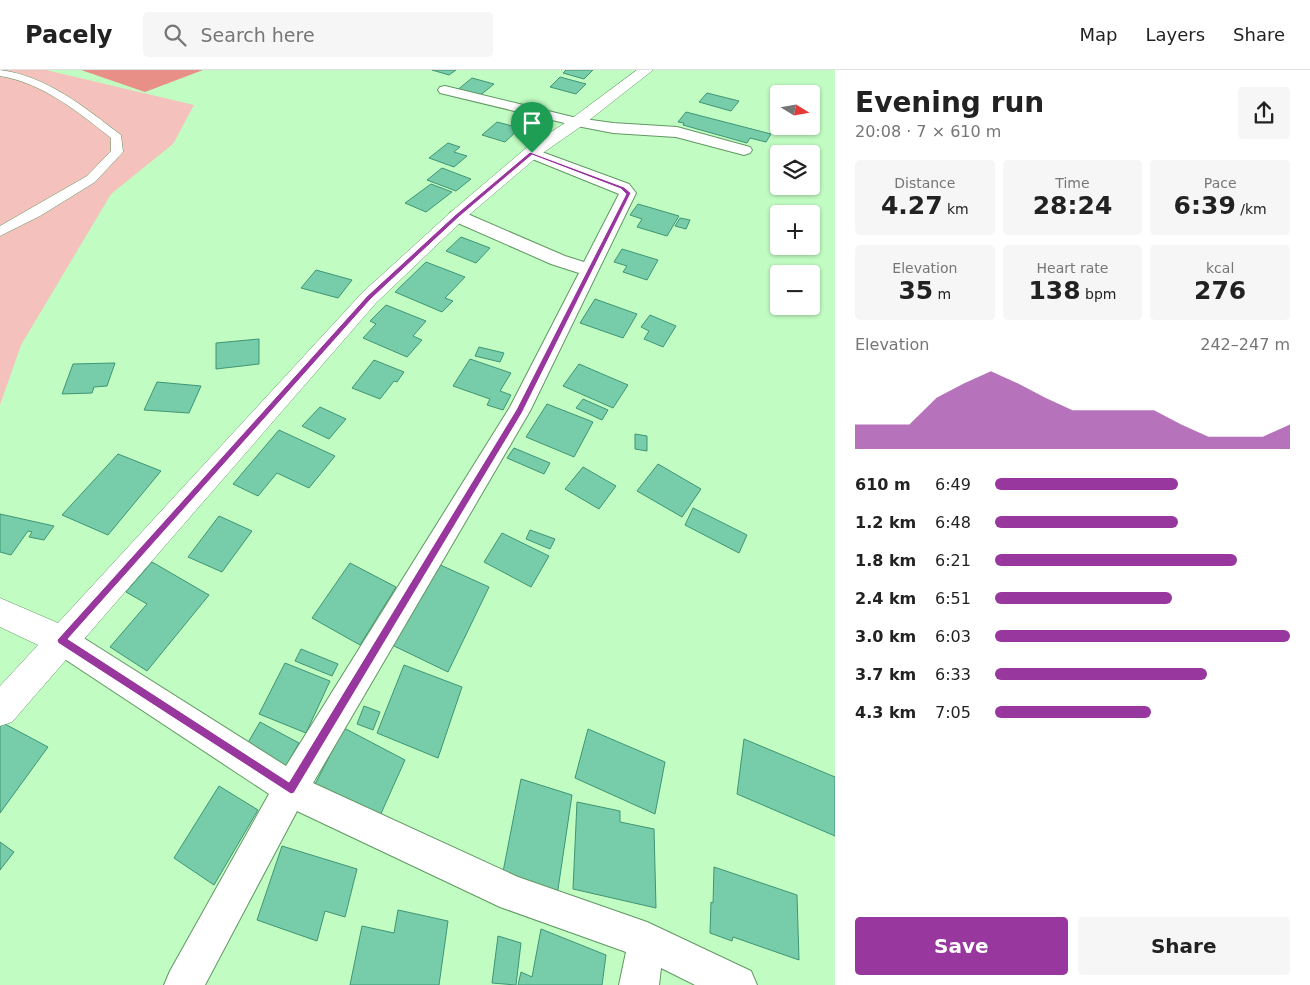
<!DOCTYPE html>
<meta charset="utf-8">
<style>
:root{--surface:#fff;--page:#f6f6f6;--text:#222;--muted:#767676;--line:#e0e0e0;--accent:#98379e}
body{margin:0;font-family:"DejaVu Sans",sans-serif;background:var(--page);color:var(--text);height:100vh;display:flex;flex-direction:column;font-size:19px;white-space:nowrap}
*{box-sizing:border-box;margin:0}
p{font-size:16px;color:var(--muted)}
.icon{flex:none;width:28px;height:28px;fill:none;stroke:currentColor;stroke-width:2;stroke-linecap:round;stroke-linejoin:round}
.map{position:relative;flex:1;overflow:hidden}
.side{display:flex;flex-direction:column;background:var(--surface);width:475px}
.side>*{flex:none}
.needle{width:32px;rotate:101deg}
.tools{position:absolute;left:770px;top:15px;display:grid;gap:10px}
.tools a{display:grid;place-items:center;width:50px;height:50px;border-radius:5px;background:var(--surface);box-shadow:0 1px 4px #0004;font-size:25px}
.pin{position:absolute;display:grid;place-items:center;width:42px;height:42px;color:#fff;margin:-51px -21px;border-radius:50% 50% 50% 0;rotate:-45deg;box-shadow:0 0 5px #0007}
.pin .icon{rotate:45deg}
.round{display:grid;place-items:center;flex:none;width:52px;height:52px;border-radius:5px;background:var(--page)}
.overview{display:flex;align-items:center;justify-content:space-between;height:85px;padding:0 20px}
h1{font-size:28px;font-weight:600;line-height:38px}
.metrics{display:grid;grid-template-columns:repeat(3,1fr);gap:8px;height:85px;padding:5px 20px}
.metrics div{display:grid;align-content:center;border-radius:5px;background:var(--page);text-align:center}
.metrics b{font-size:25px;font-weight:600}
.metrics small{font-size:14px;font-weight:400}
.metrics p{font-size:14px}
.chart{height:140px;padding:10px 20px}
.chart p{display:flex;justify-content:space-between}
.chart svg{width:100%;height:90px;margin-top:5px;fill:var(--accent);opacity:.7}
.action{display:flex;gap:10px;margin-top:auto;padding:10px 20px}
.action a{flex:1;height:58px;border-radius:5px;background:var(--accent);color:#fff;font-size:20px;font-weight:600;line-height:58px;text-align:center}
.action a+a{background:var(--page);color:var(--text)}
ul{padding:0 20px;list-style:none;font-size:16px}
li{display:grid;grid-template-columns:80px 60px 1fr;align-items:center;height:38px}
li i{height:12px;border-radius:6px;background:var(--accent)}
header{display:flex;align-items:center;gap:30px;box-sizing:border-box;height:70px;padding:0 25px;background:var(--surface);border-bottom:1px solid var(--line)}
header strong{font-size:24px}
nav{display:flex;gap:28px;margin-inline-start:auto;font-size:18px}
.search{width:350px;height:45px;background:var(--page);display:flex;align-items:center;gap:12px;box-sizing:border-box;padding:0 18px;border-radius:5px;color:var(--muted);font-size:19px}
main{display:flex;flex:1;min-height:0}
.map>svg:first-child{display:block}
.green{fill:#f5c1bc}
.forest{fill:#e89088}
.building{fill:#77cda9;stroke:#3f9574}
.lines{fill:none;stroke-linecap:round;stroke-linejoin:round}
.pedestrian-casing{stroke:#609862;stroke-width:1}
.minor-casing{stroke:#609862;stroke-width:2}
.tertiary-casing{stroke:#609862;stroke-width:1}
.pedestrian{fill:#fff;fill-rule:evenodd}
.minor{fill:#fff;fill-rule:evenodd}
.tertiary{fill:#fff;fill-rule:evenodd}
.route{fill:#98379e;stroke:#fff;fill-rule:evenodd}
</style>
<header>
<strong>Pacely</strong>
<div class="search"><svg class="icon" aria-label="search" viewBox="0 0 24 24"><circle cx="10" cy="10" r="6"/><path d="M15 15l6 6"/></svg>Search here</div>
<nav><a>Map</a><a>Layers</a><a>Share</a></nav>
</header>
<main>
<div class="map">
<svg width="835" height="915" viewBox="0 0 835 915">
<rect width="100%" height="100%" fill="#c1fcc2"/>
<path class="green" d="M 0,0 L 46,0 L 194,35 L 173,74 L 111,124 L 21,275 L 0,335 Z"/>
<path class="forest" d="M 81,0 L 203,0 L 145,22 Z"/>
<path class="building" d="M 432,0 L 456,0 L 449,5 Z
M 566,0 L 593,0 L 584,9 L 563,3 Z
M 560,7 L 586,14 L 576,24 L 550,17 Z
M 472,8 L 494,14 L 478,27 L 456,21 Z
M 707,23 L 739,31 L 731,41 L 699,32 Z
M 686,42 L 771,64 L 766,72 L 750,68 L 747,73 L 683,55 L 684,53 L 678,52 Z
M 497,52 L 520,58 L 505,72 L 482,65 Z
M 448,73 L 460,77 L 454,82 L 467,86 L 454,97 L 429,88 Z
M 442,98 L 471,109 L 456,121 L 427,110 Z
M 431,114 L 452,122 L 426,142 L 405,133 Z
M 638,134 L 679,146 L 667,166 L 637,157 L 642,149 L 630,145 Z
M 680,148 L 690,150 L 686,159 L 675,156 Z
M 461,167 L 490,178 L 476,193 L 446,181 Z
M 622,179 L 658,190 L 647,210 L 623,202 L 627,196 L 614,192 Z
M 426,192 L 465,207 L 445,228 L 453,231 L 442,242 L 395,222 Z
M 316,200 L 352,210 L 338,228 L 301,218 Z
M 595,229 L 637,244 L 623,268 L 580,253 Z
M 386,235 L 426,251 L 413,266 L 422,270 L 407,287 L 363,268 L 376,254 L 370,251 Z
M 650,245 L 676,256 L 663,277 L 644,269 L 649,261 L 641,257 Z
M 259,269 L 259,294 L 216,299 L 216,273 Z
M 479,277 L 504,283 L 500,292 L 475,286 Z
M 470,289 L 511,303 L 500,321 L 511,325 L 503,340 L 487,335 L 490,329 L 453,316 Z
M 374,290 L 404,302 L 397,312 L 394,311 L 380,329 L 352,318 Z
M 115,293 L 107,316 L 94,317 L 92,323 L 62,324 L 73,294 Z
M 579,294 L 628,315 L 613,338 L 563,316 Z
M 157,312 L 201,316 L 189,343 L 144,340 Z
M 583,329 L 608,340 L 602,350 L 576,338 Z
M 547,334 L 593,352 L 574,387 L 526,367 Z
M 320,337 L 346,349 L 329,369 L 302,356 Z
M 279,360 L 335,386 L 309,418 L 277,403 L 258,426 L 233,414 Z
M 635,364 L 647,366 L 647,381 L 635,379 Z
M 514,378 L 550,393 L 544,404 L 507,388 Z
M 118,384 L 161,401 L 108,465 L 62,445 Z
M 658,394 L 701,419 L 682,447 L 637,421 Z
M 583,397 L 616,416 L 599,439 L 565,419 Z
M 693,438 L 747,465 L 739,483 L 685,455 Z
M 0,444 L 54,456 L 44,470 L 29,467 L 32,462 L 28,461 L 11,485 L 0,482 Z
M 219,446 L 252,461 L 222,502 L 188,487 Z
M 530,460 L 555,469 L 550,479 L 526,469 Z
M 502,463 L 549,486 L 531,517 L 484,492 Z
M 152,492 L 209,525 L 147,601 L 110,577 L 147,534 L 126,522 Z
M 350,493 L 396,517 L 360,575 L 312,548 Z
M 436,493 L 489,517 L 448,602 L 392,575 Z
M 301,579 L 338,594 L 332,606 L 295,591 Z
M 285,593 L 330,611 L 306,663 L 259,644 Z
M 404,595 L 462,617 L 438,688 L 377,663 Z
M 364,636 L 380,642 L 373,660 L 357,654 Z
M 260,652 L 299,673 L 285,698 L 246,676 Z
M 3,653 L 48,677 L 0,743 L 0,657 Z
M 344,658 L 405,690 L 375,757 L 311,722 Z
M 588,659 L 665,692 L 655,744 L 575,708 Z
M 744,669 L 835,707 L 835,766 L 737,724 Z
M 521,709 L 572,725 L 557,826 L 502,807 Z
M 219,716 L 258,740 L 214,815 L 174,788 Z
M 577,732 L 620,741 L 620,752 L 654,759 L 656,838 L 573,819 Z
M 0,772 L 14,782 L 0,800 Z
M 282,776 L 357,799 L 345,847 L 325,841 L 317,871 L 257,850 Z
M 714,797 L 797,825 L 799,890 L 733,867 L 732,871 L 710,863 L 711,832 L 713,833 Z
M 398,840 L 448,851 L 439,915 L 350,915 L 362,856 L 394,863 Z
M 541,859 L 606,885 L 602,915 L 518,915 L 521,902 L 532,907 Z
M 498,866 L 521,873 L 516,915 L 492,913 Z"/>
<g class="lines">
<defs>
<path id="pedestrian" d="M 0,0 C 47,6 84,37 121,65 L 123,82 L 95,112 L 40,146 L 0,166 L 0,156 L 87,106 L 111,81 L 111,68 C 78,42 43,13 0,6 Z"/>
<path id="minor" d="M 445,16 L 577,48 L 613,53 L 677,57 L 750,77 L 752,80 L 750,83 L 744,85 L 676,67 L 613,63 L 577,56 L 440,23 L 438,20 L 440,17 Z
M 531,78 L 629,114 L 636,123 L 530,341 L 313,713 L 518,807 L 647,852 L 751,901 L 757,915 L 695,915 L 661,898 L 659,915 L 619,915 L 626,882 L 500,837 L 297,741 L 205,915 L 164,915 L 170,901 L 269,724 L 51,580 L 46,570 L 51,560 L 61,556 L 71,560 L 286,696 L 510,337 L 579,203 L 551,194 L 451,150 L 448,146 L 451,142 L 457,141 L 463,142 L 565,186 L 584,192 L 619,124 L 525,86 L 523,83 L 525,80 Z"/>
<path id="tertiary" d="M 637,0 L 653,0 L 583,55 L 537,87 L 463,150 L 376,233 L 12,652 L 0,656 L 0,616 L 38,575 L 0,557 L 0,528 L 58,553 L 362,223 L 451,142 L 525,79 L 571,49 Z"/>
</defs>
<use href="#pedestrian" class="pedestrian-casing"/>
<use href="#minor" class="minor-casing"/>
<use href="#tertiary" class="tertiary-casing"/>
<use href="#pedestrian" class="pedestrian"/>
<use href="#minor" class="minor"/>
<use href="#tertiary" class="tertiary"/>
</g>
<path class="route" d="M 530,82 L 624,117 L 631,123 L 522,343 L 294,723 L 291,724 L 58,573 L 57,570 L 367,226 L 455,145 ZM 532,85 L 621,119 L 626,124 L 516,340 L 289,712 L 68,569 L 371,229 L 459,147 Z"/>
</svg>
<div class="tools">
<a><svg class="needle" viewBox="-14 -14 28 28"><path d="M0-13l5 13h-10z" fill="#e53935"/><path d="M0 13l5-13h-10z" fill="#767676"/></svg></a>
<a><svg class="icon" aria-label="layers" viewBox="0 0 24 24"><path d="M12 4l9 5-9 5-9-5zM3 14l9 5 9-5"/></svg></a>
<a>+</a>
<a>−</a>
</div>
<div class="pin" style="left:532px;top:83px;background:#1e9e55"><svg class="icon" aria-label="arrive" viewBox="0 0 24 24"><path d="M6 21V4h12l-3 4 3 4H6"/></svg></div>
</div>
<section class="side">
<div class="overview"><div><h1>Evening run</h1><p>20:08 · 7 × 610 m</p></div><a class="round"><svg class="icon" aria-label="share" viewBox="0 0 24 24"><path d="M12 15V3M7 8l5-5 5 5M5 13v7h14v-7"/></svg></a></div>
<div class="metrics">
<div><p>Distance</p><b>4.27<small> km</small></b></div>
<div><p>Time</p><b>28:24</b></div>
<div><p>Pace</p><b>6:39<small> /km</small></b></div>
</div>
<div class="metrics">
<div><p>Elevation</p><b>35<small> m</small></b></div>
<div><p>Heart rate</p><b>138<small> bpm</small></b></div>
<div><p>kcal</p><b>276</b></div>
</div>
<div class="chart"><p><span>Elevation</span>242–247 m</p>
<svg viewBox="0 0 160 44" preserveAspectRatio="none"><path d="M0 44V32L10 32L20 32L30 19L40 12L50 6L60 12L70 19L80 25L90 25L100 25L110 25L120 32L130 38L140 38L150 38L160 32V44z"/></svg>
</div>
<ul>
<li><b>610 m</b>6:49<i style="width:62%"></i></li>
<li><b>1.2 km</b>6:48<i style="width:62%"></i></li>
<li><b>1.8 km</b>6:21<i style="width:82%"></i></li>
<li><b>2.4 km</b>6:51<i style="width:60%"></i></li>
<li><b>3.0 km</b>6:03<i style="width:100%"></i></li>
<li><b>3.7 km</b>6:33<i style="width:72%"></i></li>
<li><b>4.3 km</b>7:05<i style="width:53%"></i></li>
</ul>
<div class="action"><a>Save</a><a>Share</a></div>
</section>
</main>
